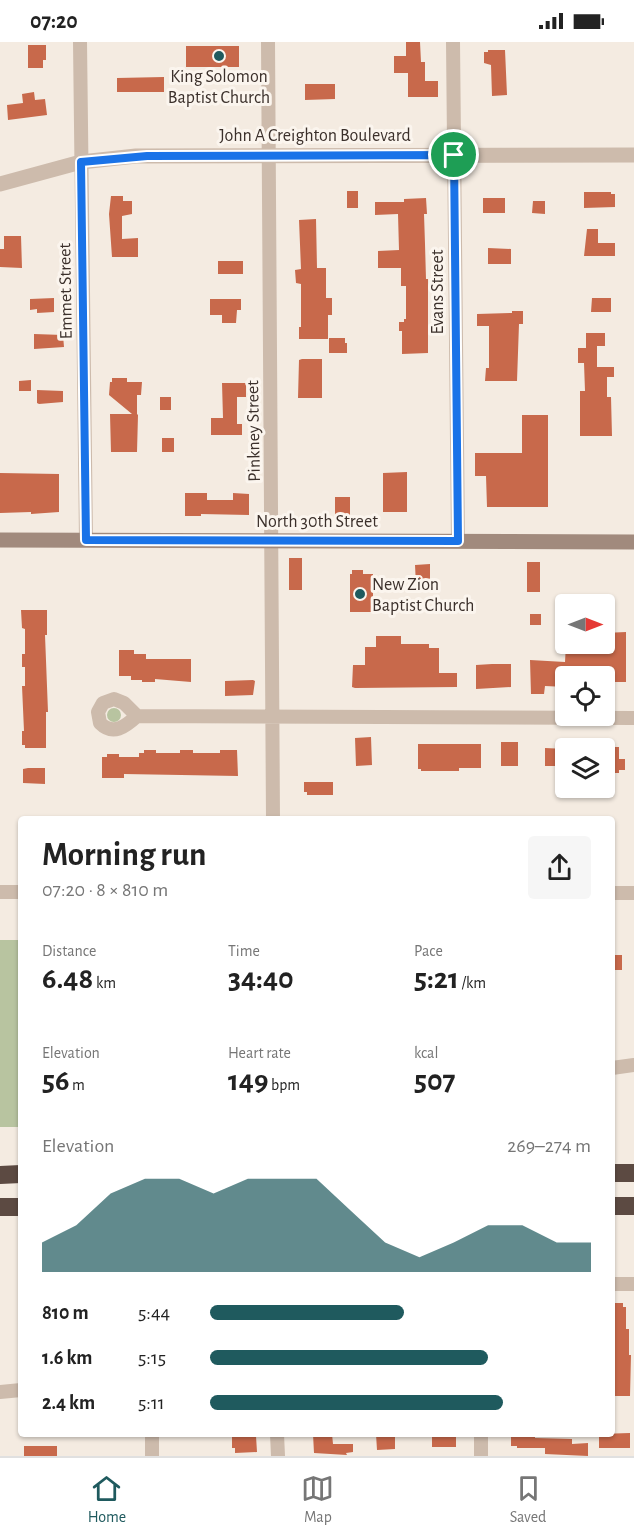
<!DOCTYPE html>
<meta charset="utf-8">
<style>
:root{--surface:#fff;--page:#f6f6f6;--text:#222;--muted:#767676;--line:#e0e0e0;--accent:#1f5a5e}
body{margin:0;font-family:"Alegreya Sans",sans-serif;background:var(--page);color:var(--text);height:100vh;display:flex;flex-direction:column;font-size:22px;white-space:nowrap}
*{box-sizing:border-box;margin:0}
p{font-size:20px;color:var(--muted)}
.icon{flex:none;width:33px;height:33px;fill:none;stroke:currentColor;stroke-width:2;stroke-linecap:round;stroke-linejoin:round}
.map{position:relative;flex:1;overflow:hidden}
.sheet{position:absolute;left:18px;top:774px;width:597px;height:621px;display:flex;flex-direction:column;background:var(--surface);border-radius:6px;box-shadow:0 2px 4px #0004}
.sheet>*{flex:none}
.needle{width:39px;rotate:90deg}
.tools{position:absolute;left:555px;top:552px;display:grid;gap:12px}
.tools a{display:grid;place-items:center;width:60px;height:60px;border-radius:6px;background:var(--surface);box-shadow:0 2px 4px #0004;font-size:30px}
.pin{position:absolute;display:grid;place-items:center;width:51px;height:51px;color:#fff;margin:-26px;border:3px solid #fff;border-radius:50%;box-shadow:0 2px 6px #0007}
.round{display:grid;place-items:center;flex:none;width:63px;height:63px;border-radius:6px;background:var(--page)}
.headline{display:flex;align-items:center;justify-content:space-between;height:102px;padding:0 24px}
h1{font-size:33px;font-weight:700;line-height:45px}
.stats{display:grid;grid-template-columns:repeat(3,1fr);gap:9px;height:102px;padding:6px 24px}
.stats div{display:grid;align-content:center}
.stats b{font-size:30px;font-weight:700}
.stats small{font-size:16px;font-weight:400}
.stats p{font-size:16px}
.chart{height:168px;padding:12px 24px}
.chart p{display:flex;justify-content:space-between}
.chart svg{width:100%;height:108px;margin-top:6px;fill:var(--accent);opacity:.7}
ul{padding:0 24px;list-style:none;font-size:20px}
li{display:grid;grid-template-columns:96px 72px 1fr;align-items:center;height:45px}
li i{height:15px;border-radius:8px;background:var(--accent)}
.status{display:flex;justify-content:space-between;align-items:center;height:42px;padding:0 30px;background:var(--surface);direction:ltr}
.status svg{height:16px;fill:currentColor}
.dock{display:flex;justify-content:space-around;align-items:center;height:84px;border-top:2px solid var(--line);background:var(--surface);font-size:16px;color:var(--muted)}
.dock a{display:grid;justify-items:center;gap:3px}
.dock .current{color:var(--accent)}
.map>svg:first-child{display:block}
.green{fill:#b8c4a0}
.building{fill:#c8694b}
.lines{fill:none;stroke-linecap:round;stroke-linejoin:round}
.minor{stroke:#cdbbac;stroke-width:14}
.tertiary{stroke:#cdbbac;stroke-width:15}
.secondary{stroke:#a18a7d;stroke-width:15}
.motorway{stroke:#5c4a42;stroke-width:18}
.route-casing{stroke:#fff;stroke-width:12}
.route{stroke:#1a73e8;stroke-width:8}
.poi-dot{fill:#1f5a5e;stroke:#fbf5ee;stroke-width:2}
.labels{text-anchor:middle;stroke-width:6;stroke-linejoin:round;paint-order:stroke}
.poi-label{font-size:18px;fill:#3b302b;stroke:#fbf5ee}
.street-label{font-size:18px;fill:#3b302b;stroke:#fbf5ee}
</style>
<div class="status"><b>07:20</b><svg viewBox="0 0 49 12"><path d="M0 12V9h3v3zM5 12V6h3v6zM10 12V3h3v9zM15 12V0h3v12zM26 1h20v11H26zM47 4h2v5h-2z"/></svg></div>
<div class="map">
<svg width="634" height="1414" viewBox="0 0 634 1414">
<rect width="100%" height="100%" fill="#f4ebe1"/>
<path class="green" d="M107 673a7 7 0 1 1 14 0a7 7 0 1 1-14 0Z
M 0,898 L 21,898 L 21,1085 L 0,1085 Z"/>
<path class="building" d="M 406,0 L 420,0 L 421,20 L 425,20 L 425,39 L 438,39 L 438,55 L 408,55 L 408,31 L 394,31 L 394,14 L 406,14 Z
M 28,3 L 46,3 L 46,18 L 43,18 L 43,26 L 28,26 Z
M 186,4 L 239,4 L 239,25 L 186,25 Z
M 488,8 L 505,8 L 507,53 L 492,54 L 491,23 L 484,21 L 484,10 L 488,10 Z
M 164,35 L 164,50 L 117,50 L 117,36 Z
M 305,42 L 335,42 L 335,57 L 305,58 Z
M 34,50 L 35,58 L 45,57 L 47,73 L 8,78 L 7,63 L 23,61 L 22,52 Z
M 347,149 L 358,149 L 358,166 L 347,166 Z
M 584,150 L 611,150 L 611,152 L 615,152 L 615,165 L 584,166 Z
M 111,154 L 123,154 L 123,159 L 132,159 L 132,172 L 122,174 L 122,197 L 138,196 L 138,215 L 112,215 L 109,172 Z
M 426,156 L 427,172 L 424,172 L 425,202 L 426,237 L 428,237 L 428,311 L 402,312 L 402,289 L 399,289 L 399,280 L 404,280 L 404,277 L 406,277 L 406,244 L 401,244 L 401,226 L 378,226 L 378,209 L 399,208 L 398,172 L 375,173 L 375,160 L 404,160 L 404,157 Z
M 483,156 L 505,156 L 505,171 L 483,171 Z
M 533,159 L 545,159 L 545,172 L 532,171 Z
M 316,177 L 317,226 L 326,226 L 326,256 L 332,256 L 332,273 L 328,273 L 328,297 L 299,297 L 299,285 L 301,285 L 301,242 L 296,241 L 295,228 L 301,227 L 299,178 Z
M 587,187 L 598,187 L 598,201 L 615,201 L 615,214 L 584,214 Z
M 4,194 L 21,194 L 22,226 L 0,225 L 0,207 L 4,207 Z
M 488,206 L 511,207 L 511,222 L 488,222 Z
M 218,219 L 243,219 L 243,232 L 218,232 Z
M 54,256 L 54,270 L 37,271 L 37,267 L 30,268 L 30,257 Z
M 592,256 L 611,256 L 611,270 L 591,270 Z
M 210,257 L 241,257 L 241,268 L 237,268 L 236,281 L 222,281 L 222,273 L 210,273 Z
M 512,269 L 523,269 L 523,282 L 519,282 L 517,339 L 485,339 L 486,326 L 489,326 L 489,284 L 477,284 L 477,272 L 512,271 Z
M 586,291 L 605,291 L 605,304 L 597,304 L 597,325 L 614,325 L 614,335 L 607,335 L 607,355 L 611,355 L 612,394 L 580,394 L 580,349 L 585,349 L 584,321 L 578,321 L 578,306 L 586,306 Z
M 34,292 L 63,293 L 64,305 L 34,307 Z
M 329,296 L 345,296 L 345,301 L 347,301 L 347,311 L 329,311 Z
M 302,317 L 322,317 L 322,356 L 298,356 L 299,318 Z
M 112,336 L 127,336 L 127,340 L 142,340 L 141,353 L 137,353 L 137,372 L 138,373 L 137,410 L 111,410 L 110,372 L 132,372 L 109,353 L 110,340 L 112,340 Z
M 31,338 L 31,349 L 19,349 L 19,339 Z
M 222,341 L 246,341 L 246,355 L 237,355 L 237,382 L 242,382 L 242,393 L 211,393 L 211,376 L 223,376 Z
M 37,348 L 63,349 L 63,360 L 39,362 L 37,361 Z
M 160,355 L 171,355 L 171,368 L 160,368 Z
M 522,373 L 548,373 L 548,465 L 487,465 L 486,434 L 475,434 L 475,411 L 522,411 Z
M 162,396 L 174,396 L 174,410 L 162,410 Z
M 407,430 L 407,470 L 383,470 L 383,431 Z
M 0,431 L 59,432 L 59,470 L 31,472 L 31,470 L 0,471 Z
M 185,451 L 207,451 L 207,458 L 233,458 L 233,451 L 249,452 L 249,473 L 201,472 L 201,474 L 185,474 Z
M 335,455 L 350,455 L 350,478 L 335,478 Z
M 289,516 L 302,516 L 302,548 L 289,548 Z
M 527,520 L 540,520 L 540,550 L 527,550 Z
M 430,522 L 430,542 L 416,543 L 415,523 Z
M 352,528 L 363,528 L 363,532 L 373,532 L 373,570 L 350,570 L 350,532 L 352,532 Z
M 21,568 L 47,568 L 47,593 L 45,593 L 48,670 L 46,670 L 46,706 L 25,706 L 25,703 L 22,703 L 22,689 L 24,689 L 22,644 L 25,644 L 25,625 L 22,625 L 22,612 L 25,612 L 25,587 L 22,586 Z
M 530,572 L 541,572 L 541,583 L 530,583 Z
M 626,590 L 626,640 L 604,640 L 604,634 L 566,634 L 566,645 L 545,644 L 544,652 L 531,652 L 530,618 L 565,620 L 566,602 L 604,602 L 604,591 Z
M 376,594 L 401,594 L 401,602 L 429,602 L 429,606 L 439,606 L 439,631 L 457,631 L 457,645 L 355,646 L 352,645 L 353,623 L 365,623 L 365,605 L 376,605 Z
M 119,608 L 134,608 L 134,612 L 146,612 L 146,617 L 191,617 L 191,640 L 155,637 L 155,640 L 142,640 L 142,638 L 131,638 L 131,634 L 119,634 Z
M 492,622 L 511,622 L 511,645 L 476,647 L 476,623 Z
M 253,638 L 255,639 L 253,653 L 225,654 L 225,639 Z
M 371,695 L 372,723 L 356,724 L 355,696 Z
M 501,700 L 518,700 L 518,724 L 501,724 Z
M 418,702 L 481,702 L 481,726 L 459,726 L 459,729 L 421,729 L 421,727 L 418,727 Z
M 604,705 L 619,705 L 619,717 L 625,717 L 625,728 L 619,728 L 619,731 L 604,731 Z
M 545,706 L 566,707 L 566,722 L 559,722 L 559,724 L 545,724 Z
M 144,708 L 156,708 L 156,711 L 180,711 L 180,708 L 193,708 L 193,711 L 220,711 L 220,708 L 237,708 L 238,734 L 124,732 L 124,736 L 102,736 L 102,715 L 107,715 L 107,712 L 119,712 L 119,715 L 139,715 L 139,711 L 144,711 Z
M 28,726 L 45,726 L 45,742 L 23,741 L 23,727 Z
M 304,740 L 333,740 L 333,753 L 307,753 L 307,750 L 304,750 Z
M 612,913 L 622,913 L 622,928 L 612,928 Z
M 612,1261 L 623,1261 L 623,1265 L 626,1265 L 626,1287 L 629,1287 L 629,1313 L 631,1313 L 630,1354 L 612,1354 Z
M 630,1391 L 630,1406 L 599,1406 L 599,1392 Z
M 313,1392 L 332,1392 L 333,1402 L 353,1402 L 353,1410 L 346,1411 L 347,1413 L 314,1411 Z
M 376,1392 L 395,1392 L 395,1407 L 377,1408 Z
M 432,1392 L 456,1392 L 456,1405 L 432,1405 Z
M 511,1392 L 535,1392 L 535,1396 L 572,1397 L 572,1402 L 588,1401 L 588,1414 L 545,1412 L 545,1406 L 517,1406 L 517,1404 L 511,1404 Z
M 256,1394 L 257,1410 L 235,1411 L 235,1406 L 232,1406 L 232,1395 Z
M 24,1404 L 57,1404 L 57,1414 L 24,1414 Z"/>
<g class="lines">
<path class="minor" d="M 80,0 L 86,498
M 268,0 L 273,777
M 453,0 L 458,499
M 137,674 L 124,661 L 114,657 L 103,661 L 98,670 L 100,681 C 113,694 125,685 137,674 L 634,676
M 0,850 L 21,850
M 612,851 L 634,851
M 612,1026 L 634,1023
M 612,1242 L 634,1242
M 0,1350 L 21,1348
M 152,1392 L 152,1414
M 277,1392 L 278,1414
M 481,1392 L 481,1414"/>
<path class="tertiary" d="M 0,142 L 81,120 L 136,114 L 634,113"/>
<path class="secondary" d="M 0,498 L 634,500"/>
<path class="motorway" d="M 612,1131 L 634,1131
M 0,1133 L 21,1132
M 612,1164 L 634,1164
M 0,1165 L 21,1165"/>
</g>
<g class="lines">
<defs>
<path id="route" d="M 454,113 L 458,499 L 86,498 L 81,120 L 147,114 Z"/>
</defs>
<use href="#route" class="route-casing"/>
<use href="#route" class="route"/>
</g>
<g class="poi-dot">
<circle cx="219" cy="14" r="6"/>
<circle cx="360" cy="552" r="6"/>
</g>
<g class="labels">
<g class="poi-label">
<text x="219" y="40">King Solomon<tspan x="219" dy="21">Baptist Church</tspan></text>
<text x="372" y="548" text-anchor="start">New Zion<tspan x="372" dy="21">Baptist Church</tspan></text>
</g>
<g class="street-label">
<text x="315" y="99">John A Creighton Boulevard</text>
<text transform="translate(65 249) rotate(-91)" y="6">Emmet Street</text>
<text transform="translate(437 250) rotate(-90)" y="6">Evans Street</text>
<text transform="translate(253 389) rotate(-91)" y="6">Pinkney Street</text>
<text x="317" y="485">North 30th Street</text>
</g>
</g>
</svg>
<div class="tools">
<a><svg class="needle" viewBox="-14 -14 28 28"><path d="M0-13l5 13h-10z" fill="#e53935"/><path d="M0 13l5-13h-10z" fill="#767676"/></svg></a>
<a><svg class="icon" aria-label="locate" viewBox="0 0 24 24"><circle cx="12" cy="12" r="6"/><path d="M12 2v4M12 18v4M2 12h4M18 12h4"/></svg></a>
<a><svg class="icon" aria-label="layers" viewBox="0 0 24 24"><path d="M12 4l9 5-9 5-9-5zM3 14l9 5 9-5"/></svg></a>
</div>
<div class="pin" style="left:454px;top:113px;background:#1e9e55"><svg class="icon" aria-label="arrive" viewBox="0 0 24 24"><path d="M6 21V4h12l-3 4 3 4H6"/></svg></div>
<section class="sheet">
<div class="headline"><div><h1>Morning run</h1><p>07:20 · 8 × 810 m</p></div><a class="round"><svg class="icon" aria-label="share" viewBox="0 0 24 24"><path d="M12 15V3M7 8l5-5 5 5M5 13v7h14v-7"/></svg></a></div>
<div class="stats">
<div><p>Distance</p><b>6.48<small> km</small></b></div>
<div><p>Time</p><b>34:40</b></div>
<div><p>Pace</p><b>5:21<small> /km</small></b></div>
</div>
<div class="stats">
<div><p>Elevation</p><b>56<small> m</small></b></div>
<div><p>Heart rate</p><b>149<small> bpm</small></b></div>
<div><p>kcal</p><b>507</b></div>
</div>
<div class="chart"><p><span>Elevation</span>269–274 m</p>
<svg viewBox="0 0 160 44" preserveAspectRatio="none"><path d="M0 44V32L10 25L20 12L30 6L40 6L50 12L60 6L70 6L80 6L90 19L100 32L110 38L120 32L130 25L140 25L150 32L160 32V44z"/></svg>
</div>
<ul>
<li><b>810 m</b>5:44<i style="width:51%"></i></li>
<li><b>1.6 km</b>5:15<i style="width:73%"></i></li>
<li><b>2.4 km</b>5:11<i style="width:77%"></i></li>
</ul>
</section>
</div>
<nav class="dock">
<a class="current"><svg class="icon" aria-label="home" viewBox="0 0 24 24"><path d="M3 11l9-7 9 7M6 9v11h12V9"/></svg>Home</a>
<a><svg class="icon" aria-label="map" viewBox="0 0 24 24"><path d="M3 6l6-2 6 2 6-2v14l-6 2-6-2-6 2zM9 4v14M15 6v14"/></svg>Map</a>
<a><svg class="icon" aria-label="saved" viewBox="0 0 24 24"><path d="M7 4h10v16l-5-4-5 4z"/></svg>Saved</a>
</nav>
